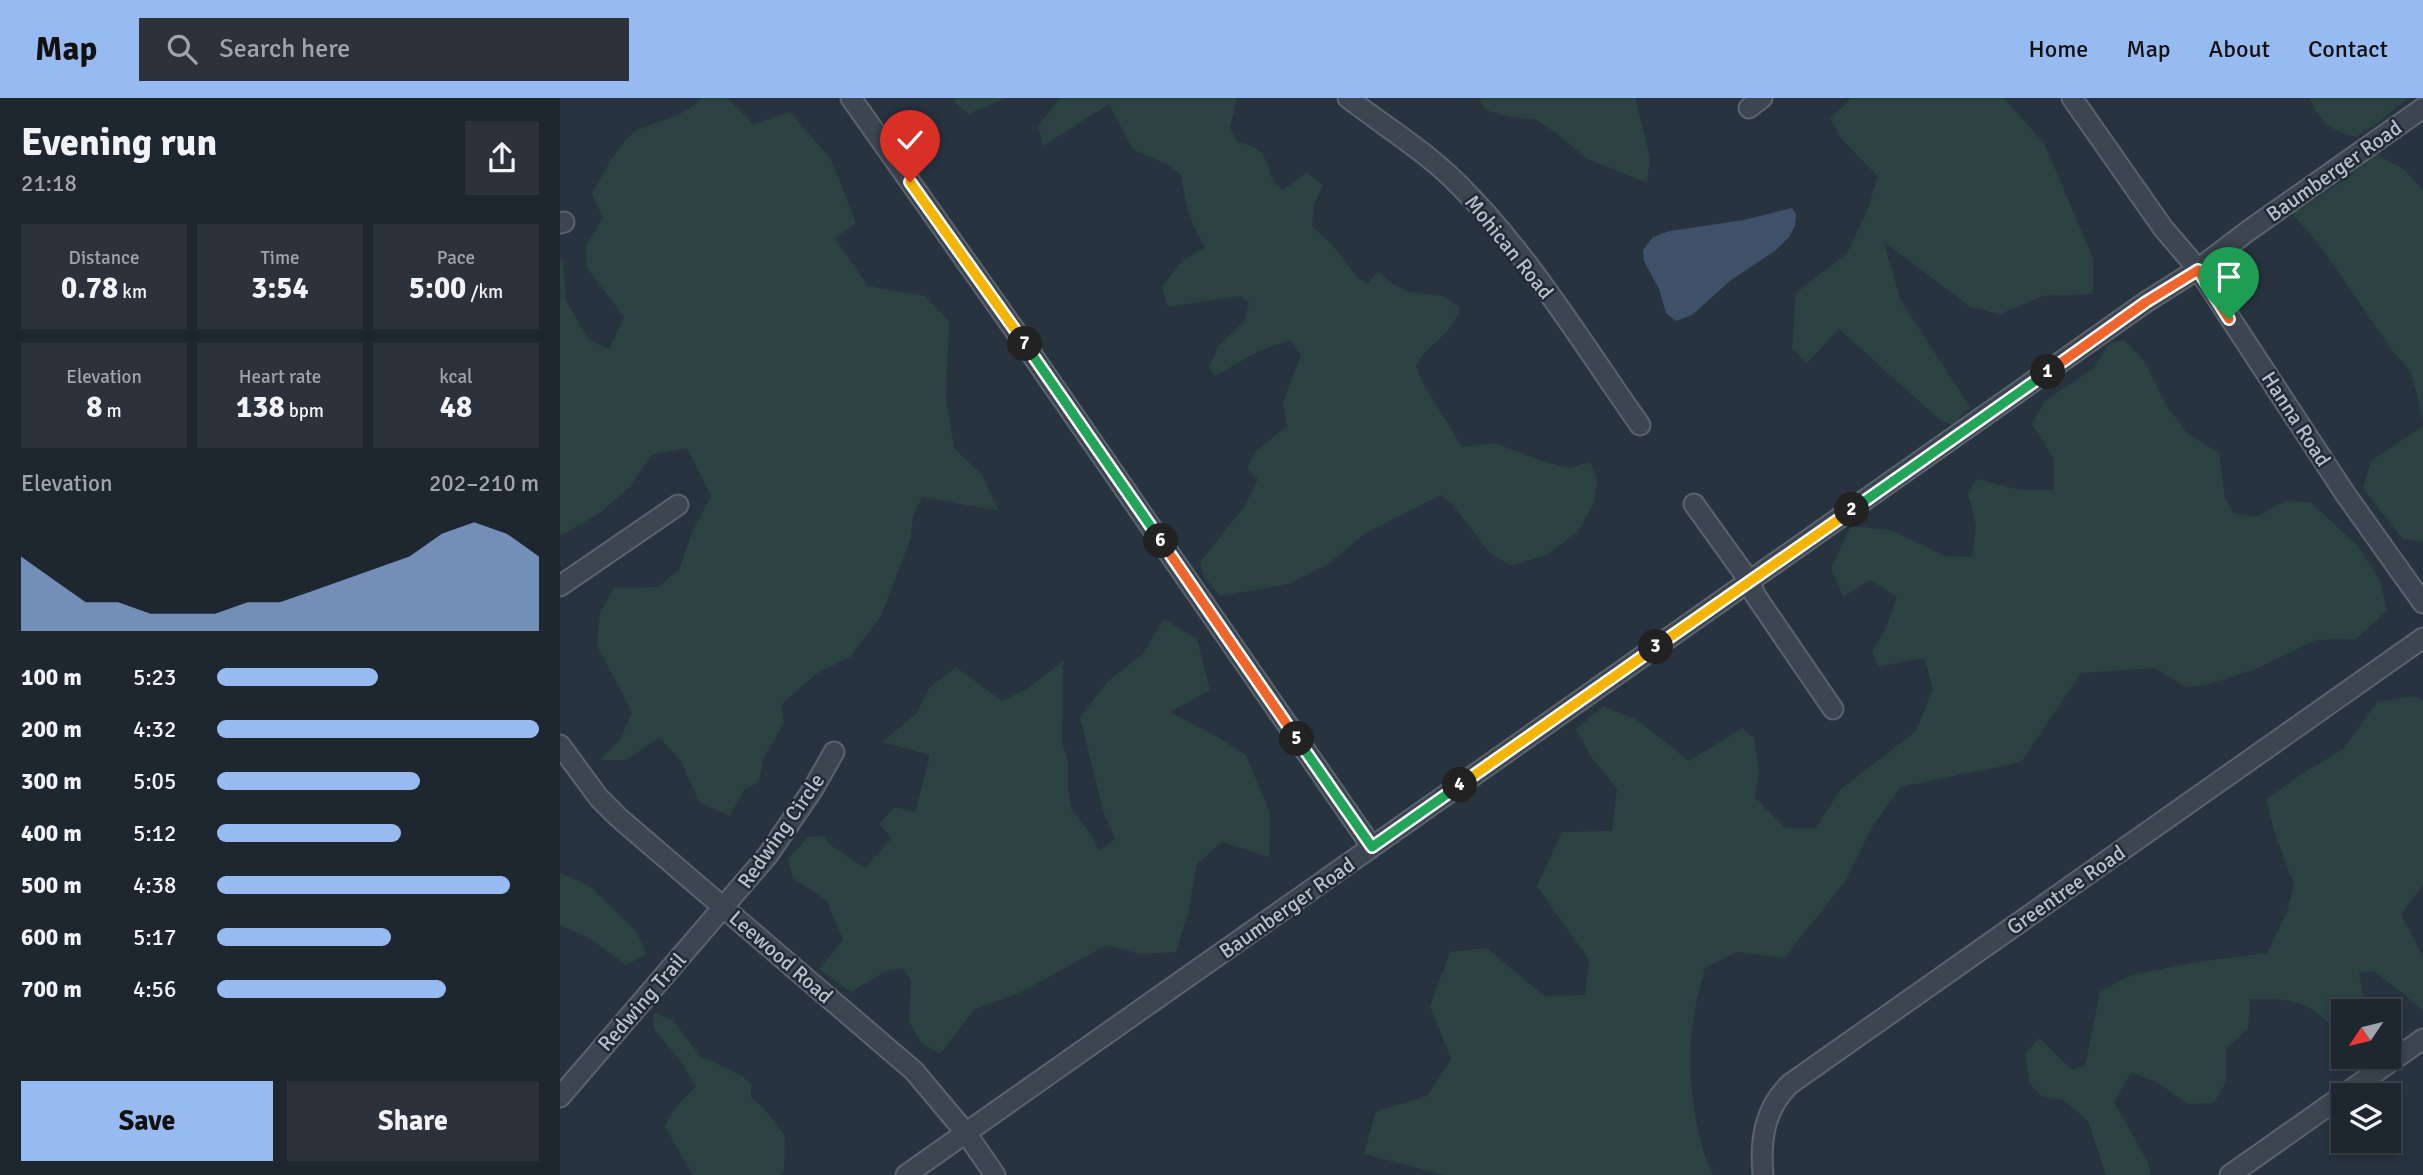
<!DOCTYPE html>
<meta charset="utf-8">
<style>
:root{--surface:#1e2630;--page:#2b323c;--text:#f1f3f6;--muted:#a1a5ab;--line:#3c434c;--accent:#97bbf1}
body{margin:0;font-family:Signika,sans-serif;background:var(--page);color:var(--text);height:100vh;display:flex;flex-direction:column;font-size:26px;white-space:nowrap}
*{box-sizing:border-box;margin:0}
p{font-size:23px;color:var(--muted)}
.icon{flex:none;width:38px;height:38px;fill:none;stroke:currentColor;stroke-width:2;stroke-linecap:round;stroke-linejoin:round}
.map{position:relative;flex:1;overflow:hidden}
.panel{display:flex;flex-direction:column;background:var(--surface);width:560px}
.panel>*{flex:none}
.needle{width:46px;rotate:235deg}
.buttons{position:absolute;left:1771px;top:901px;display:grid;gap:14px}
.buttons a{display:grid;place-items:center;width:70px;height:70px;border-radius:0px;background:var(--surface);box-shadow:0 4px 10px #0003,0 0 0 2px var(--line);font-size:35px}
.pin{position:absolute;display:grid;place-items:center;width:60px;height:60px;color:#fff;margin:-72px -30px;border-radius:50% 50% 50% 0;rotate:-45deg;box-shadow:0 0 7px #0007}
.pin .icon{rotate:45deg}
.km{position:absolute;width:35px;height:35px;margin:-18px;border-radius:50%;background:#222;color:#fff;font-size:19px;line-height:35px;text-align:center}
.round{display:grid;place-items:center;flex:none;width:74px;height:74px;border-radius:0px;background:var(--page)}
.overview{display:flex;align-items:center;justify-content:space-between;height:119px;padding:0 21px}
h1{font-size:38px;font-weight:800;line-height:52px}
.metrics{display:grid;grid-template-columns:repeat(3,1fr);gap:10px;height:119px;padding:7px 21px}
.metrics div{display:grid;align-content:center;border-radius:0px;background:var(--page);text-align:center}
.metrics b{font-size:30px;font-weight:800}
.metrics small{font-size:19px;font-weight:400}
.metrics p{font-size:19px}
.chart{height:196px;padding:14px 21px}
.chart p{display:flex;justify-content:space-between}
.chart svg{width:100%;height:126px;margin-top:7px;fill:var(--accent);opacity:.7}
.primary-button{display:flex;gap:14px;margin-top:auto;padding:14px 21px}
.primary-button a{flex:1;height:80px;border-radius:0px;background:var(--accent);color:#111;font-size:28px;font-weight:800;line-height:80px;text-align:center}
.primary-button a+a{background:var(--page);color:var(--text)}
ul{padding:0 21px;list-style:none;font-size:23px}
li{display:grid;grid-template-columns:112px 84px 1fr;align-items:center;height:52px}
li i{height:18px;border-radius:9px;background:var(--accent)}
header{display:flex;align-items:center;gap:42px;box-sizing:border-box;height:98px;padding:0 35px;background:var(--accent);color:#111}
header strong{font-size:33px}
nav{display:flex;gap:38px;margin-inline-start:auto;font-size:24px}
.search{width:490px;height:63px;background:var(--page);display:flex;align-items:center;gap:18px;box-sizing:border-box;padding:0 24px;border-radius:0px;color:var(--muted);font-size:26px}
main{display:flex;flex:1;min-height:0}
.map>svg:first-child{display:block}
.green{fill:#2b4142}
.water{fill:#3f5168}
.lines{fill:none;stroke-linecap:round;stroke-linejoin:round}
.street-casing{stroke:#5a636d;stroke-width:23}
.street{stroke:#3c4550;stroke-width:19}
.split-1-casing{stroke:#fff;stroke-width:14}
.split-2-casing{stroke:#fff;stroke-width:14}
.split-3-casing{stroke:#fff;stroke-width:14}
.split-4-casing{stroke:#fff;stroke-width:14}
.split-5-casing{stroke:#fff;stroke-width:14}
.split-6-casing{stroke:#fff;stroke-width:14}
.split-7-casing{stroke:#fff;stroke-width:14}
.split-8-casing{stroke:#fff;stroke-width:14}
.split-1{stroke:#f0652b;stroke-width:9}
.split-2{stroke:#22a559;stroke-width:9}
.split-3{stroke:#f5b400;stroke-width:9}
.split-4{stroke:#f5b400;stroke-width:9}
.split-5{stroke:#22a559;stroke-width:9}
.split-6{stroke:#f0652b;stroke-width:9}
.split-7{stroke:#22a559;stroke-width:9}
.split-8{stroke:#f5b400;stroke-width:9}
.labels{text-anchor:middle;stroke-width:5;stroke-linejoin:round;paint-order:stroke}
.street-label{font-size:21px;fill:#b9c0ca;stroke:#212a35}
</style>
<header>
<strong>Map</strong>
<div class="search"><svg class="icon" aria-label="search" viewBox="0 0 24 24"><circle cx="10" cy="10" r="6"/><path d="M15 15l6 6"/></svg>Search here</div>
<nav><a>Home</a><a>Map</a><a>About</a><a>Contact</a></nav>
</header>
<main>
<section class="panel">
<div class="overview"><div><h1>Evening run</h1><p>21:18</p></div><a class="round"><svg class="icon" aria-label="share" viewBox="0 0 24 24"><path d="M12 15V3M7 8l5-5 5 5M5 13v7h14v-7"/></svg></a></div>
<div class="metrics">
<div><p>Distance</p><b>0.78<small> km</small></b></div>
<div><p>Time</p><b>3:54</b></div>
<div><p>Pace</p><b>5:00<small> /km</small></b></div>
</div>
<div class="metrics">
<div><p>Elevation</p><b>8<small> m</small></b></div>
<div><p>Heart rate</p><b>138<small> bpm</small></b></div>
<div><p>kcal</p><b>48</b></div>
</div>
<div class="chart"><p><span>Elevation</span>202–210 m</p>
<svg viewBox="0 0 160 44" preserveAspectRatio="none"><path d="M0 44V18L10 26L20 34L30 34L40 38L50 38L60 38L70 34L80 34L90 30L100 26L110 22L120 18L130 10L140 6L150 10L160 18V44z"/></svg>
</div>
<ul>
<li><b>100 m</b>5:23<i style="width:50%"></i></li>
<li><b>200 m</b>4:32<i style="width:100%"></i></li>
<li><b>300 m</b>5:05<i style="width:63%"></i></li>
<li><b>400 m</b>5:12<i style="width:57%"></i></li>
<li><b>500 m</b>4:38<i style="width:91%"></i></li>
<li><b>600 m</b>5:17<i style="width:54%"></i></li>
<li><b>700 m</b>4:56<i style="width:71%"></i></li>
</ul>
<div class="primary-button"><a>Save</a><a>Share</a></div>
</section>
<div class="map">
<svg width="1863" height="1077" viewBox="0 0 1863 1077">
<rect width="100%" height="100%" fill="#283340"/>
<path class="green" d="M 142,0 L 167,0 L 193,26 L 230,14 L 271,61 L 296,125 L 275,140 L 308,188 L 365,198 L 389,223 L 386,300 L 394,350 L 422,377 L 439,413 L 362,399 L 353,418 L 351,440 L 321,518 L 290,559 L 256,576 L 221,607 L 224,625 L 203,661 L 199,684 L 184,692 L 170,718 L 139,704 L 121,663 L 99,640 L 66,662 L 40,662 L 60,641 L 72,614 L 37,548 L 40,515 L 54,490 L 98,489 L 119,472 L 132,434 L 151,398 L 127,350 L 91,357 L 70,389 L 38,416 L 0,438 L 0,161 L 3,162 L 6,202 L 28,241 L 49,251 L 64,219 L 27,170 L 26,148 L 43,120 L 32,96 C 41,79 61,40 79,31 C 100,22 126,18 142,0 Z
M 396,0 L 446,0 L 408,16 L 394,4 Z
M 500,0 L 677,0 L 670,30 L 677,43 C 685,46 697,48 703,57 C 713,72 704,77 723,92 L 747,74 L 763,87 L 754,107 L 752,128 L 772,146 L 796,178 L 807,186 L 818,174 L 833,186 L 849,194 L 883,198 L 900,210 C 892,240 865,245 856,269 L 863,285 L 902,349 L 935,345 L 982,363 L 1010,370 L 1030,364 L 1037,380 L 1035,403 L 1019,432 L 987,457 L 951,468 L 930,455 L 891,405 L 881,397 L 804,436 L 770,465 L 729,486 L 660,498 L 644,479 L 640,464 L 684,409 L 698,381 L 687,370 L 696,353 L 727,328 L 723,304 L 741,257 L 731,242 L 699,253 L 655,278 L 649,269 L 659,247 L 684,223 L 689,205 L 679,198 L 608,209 L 602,189 L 622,163 L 645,149 C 630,126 625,103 621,76 L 602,64 L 573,52 L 549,6 L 483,48 L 478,29 Z
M 920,0 L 1075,0 L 1090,60 L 1087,85 L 1027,61 L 996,35 L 976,22 L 950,19 L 925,12 Z
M 1292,0 L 1444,0 L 1484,45 L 1533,160 L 1533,196 L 1483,198 L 1440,216 L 1410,209 L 1324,144 L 1340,201 L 1410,309 L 1393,327 L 1381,323 L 1279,231 L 1247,265 L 1232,250 L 1236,195 L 1287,155 L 1307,113 L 1318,79 L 1281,40 L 1270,20 Z
M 1749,0 L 1848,0 L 1821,22 L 1796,39 C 1770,33 1761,24 1749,0 Z
M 1812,54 L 1845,72 L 1863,93 L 1863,322 L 1851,274 L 1834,255 L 1758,145 L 1732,116 L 1791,77 Z
M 1564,242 L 1583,261 L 1607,308 L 1627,335 L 1659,355 L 1665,399 L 1673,415 L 1696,419 L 1725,403 L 1750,404 L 1797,447 L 1820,482 L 1827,513 L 1796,541 L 1756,542 L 1696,571 L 1645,587 L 1625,589 L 1595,570 L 1521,575 L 1461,664 L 1341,689 L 1312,729 L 1285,784 L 1224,860 L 1177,854 L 1145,870 C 1141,886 1136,902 1134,918 C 1126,966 1132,1033 1153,1077 L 884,1077 L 804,1056 L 816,1013 L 867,998 L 891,961 L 870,908 L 890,854 L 927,850 L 984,898 L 1025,897 L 1029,862 L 977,788 L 1002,734 L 1052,733 L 1057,691 L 1032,660 L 1016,631 L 1043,608 L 1079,623 L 1129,663 L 1182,630 L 1194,640 L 1199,673 L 1195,699 L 1225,730 L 1256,730 L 1280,692 L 1356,633 L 1373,591 L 1364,560 L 1318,569 L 1312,553 L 1326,530 L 1337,499 L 1310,482 L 1283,499 L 1271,470 L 1291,428 L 1331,432 L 1385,458 L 1412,459 L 1416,428 L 1408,395 L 1416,381 L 1461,392 L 1494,392 L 1494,361 L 1472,326 L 1485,303 L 1534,270 L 1550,244 Z
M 1863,328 L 1863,444 L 1843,441 L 1803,391 L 1811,363 Z
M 604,521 L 637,541 L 650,592 L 610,614 L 656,638 L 686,657 L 710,715 L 709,759 L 662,744 L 637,766 L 628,815 L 616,854 L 580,856 L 547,847 L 463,893 L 414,912 L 380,956 L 361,945 L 349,923 L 351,882 L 342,870 L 326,873 L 291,894 L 259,871 L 283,842 L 267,803 L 233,780 L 228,761 L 248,739 L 264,738 L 269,746 L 305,770 L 332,740 L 319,726 L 335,709 L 355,714 L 370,657 L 322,644 L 356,616 L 370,589 L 396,569 L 442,603 L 468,590 L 503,563 L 502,645 L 508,663 L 508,692 L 512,712 L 532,738 L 539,753 L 555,741 L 543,713 L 520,619 L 548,583 L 583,556 Z
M 1855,598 L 1863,603 L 1863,788 L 1841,816 L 1863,859 L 1863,912 L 1814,873 L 1799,875 L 1805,907 L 1812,913 L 1783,914 L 1783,939 C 1747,903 1741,901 1690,901 L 1688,931 L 1666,951 L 1666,984 L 1654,1005 L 1628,1006 L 1598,985 L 1571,974 L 1554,1004 L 1588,1064 L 1591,1077 L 1546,1077 L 1528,1023 L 1503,1002 L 1483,999 L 1470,986 L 1465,956 L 1479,940 L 1512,972 L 1525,968 L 1540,894 L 1571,877 L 1637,864 L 1707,855 L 1727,814 L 1734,787 L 1714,733 L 1706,702 L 1740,677 L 1783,651 L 1817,604 Z
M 0,775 L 31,789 L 76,833 L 87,856 L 66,867 L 29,840 L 0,827 Z
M 93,915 L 113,922 L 140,958 L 181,977 L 191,986 L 191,999 L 204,1010 L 225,1038 L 224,1073 L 220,1077 L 133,1077 L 105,1029 C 114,1006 121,1006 136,988 L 121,964 L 94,931 Z"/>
<path class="water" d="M 1232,110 L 1236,116 L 1235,128 L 1229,139 L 1216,152 L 1170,183 L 1132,217 L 1116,223 L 1106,215 L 1099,191 L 1084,163 L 1083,152 L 1093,139 L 1110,133 L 1184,122 Z"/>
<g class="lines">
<defs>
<path id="street" d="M 291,0 L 468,251 L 812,749
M 788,0 C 824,28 864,52 897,85 C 969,156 1022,245 1080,327
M 1512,0 L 1603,130 L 1638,171 L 1786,397 L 1863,505
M 1189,10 L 1202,0
M 0,125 L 4,124
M 1134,406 L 1190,484 L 1195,497 L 1273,611
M 0,488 L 118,407
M 0,647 L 39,700 L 58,719 L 354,973 L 406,1035 L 435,1077
M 0,999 L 208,757 L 253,691 L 274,654
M 346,1077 L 1586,204 L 1638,171 L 1688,133 L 1863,10
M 1203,1077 C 1200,1042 1204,1011 1230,986 L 1863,540
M 1670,1077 L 1863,941"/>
</defs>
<use href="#street" class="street-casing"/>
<use href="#street" class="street"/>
</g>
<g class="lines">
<defs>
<path id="split-1" d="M 1488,274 L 1586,204 L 1638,172 L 1669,221"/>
<path id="split-2" d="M 1292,412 L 1488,274"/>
<path id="split-3" d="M 1096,549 L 1292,412"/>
<path id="split-4" d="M 900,687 L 1096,549"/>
<path id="split-5" d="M 737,641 L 812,749 L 900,687"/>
<path id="split-6" d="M 601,443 L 737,641"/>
<path id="split-7" d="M 465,246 L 601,443"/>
<path id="split-8" d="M 350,84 L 465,246"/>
</defs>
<use href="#split-1" class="split-1-casing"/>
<use href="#split-2" class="split-2-casing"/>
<use href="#split-3" class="split-3-casing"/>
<use href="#split-4" class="split-4-casing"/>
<use href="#split-5" class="split-5-casing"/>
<use href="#split-6" class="split-6-casing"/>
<use href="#split-7" class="split-7-casing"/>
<use href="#split-8" class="split-8-casing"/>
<use href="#split-1" class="split-1"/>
<use href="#split-2" class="split-2"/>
<use href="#split-3" class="split-3"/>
<use href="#split-4" class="split-4"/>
<use href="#split-5" class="split-5"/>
<use href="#split-6" class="split-6"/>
<use href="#split-7" class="split-7"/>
<use href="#split-8" class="split-8"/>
</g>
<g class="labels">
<g class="street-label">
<text transform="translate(1774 73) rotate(-35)" y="7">Baumberger Road</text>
<text transform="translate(949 149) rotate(51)" y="7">Mohican Road</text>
<text transform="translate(1736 321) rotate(57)" y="7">Hanna Road</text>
<text transform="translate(221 733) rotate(-55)" y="7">Redwing Circle</text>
<text transform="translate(1506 792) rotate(-35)" y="7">Greentree Road</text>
<text transform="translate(727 810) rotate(-35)" y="7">Baumberger Road</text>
<text transform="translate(221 859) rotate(41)" y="7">Leewood Road</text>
<text transform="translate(82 904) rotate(-49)" y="7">Redwing Trail</text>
</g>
</g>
</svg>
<div class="buttons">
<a><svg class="needle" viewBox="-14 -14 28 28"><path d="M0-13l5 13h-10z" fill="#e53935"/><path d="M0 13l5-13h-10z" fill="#a1a5ab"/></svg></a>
<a><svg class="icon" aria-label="layers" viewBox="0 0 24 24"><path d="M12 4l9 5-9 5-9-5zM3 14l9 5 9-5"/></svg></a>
</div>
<div class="pin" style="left:1669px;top:221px;background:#1e9e55"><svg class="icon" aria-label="arrive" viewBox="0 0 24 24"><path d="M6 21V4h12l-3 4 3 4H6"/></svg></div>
<div class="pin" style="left:350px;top:84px;background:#d93025"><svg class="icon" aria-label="check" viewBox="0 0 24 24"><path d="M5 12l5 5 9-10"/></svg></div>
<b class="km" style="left:1488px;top:274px">1</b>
<b class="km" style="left:1292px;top:412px">2</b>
<b class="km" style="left:1096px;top:549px">3</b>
<b class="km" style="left:900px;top:687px">4</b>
<b class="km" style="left:737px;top:641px">5</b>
<b class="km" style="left:601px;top:443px">6</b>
<b class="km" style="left:465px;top:246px">7</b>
</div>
</main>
